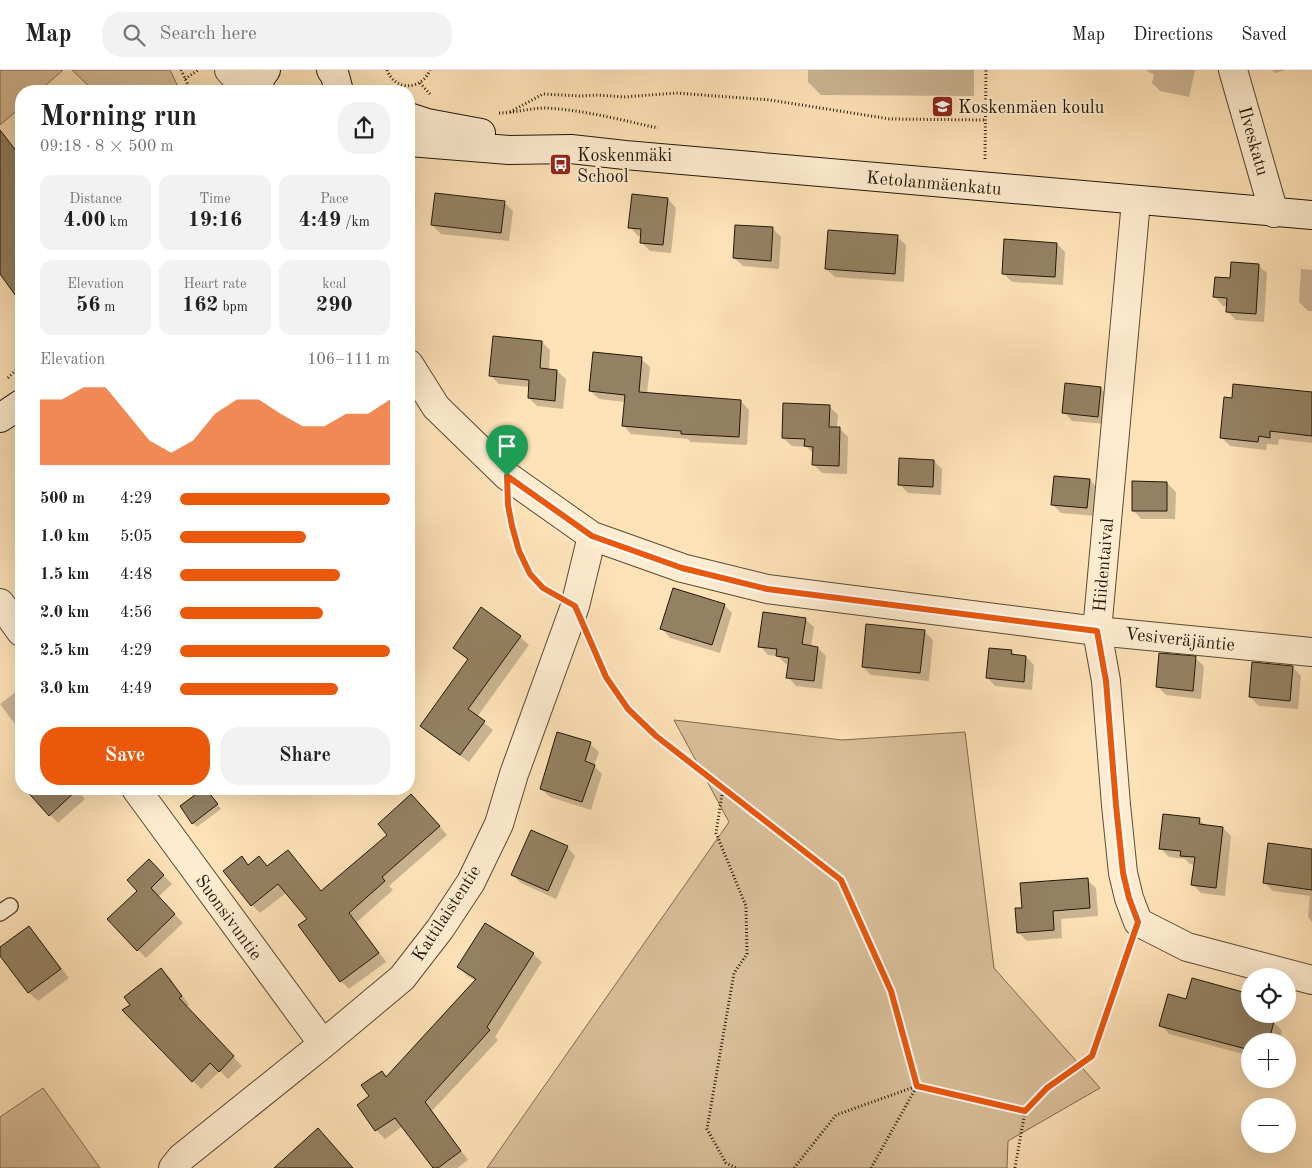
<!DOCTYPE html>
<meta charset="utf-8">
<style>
:root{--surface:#fff;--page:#f2f2f2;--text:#202124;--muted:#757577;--line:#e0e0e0;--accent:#ea580c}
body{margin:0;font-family:"Old Standard TT",serif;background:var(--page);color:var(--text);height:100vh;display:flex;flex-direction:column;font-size:19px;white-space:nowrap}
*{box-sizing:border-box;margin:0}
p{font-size:16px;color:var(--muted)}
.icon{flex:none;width:28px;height:28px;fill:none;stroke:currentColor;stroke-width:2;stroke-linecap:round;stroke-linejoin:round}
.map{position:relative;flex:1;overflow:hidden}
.drawer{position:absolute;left:15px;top:15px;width:400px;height:710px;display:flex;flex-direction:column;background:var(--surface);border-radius:20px;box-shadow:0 5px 20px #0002}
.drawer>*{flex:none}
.fabs{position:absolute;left:1241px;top:898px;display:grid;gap:10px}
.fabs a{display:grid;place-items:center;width:55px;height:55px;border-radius:50%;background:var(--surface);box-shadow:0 5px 20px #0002;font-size:25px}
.pin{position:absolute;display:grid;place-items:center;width:42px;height:42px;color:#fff;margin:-51px -21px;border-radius:50% 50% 50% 0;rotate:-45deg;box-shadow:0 0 5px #0007}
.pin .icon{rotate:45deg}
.round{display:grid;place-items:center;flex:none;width:52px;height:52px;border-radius:20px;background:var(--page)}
.overview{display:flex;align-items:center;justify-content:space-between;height:85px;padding:0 25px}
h1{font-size:28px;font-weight:600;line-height:38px}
.stats{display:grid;grid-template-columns:repeat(3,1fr);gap:8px;height:85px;padding:5px 25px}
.stats div{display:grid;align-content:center;border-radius:12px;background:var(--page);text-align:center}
.stats b{font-size:21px;font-weight:600}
.stats small{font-size:14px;font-weight:400}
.stats p{font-size:14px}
.chart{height:140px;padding:10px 25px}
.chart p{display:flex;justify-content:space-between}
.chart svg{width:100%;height:90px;margin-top:5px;fill:var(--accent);opacity:.7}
.action{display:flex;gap:10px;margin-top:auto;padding:10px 25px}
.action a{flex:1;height:58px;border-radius:20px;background:var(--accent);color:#fff;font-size:20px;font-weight:600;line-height:58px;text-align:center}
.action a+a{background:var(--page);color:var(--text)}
ul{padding:0 25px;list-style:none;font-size:16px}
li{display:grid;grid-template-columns:80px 60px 1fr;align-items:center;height:38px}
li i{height:12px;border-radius:6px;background:var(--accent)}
header{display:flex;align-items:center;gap:30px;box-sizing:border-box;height:70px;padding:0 25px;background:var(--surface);border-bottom:1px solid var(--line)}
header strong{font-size:24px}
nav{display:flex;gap:28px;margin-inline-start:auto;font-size:18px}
.search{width:350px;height:45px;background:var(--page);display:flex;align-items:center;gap:12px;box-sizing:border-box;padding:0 18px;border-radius:20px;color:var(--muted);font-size:19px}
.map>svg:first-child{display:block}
.green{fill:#d9bf99;stroke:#7e6b51}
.shadow{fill:#0003}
.building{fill:#948163;stroke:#221709}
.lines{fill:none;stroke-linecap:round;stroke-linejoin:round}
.service-casing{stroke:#594a34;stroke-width:18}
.minor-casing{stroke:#594a34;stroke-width:30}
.tertiary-casing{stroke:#594a34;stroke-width:30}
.secondary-casing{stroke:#221709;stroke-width:30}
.path{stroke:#221709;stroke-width:3;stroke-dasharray:1 2.5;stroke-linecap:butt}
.service{stroke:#feecd0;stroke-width:15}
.minor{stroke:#feecd0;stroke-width:28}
.tertiary{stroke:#feecd0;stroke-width:28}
.secondary{stroke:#feecd0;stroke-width:28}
.route-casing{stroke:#fff;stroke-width:10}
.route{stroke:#ea580c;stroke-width:6}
.labels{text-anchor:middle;stroke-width:4;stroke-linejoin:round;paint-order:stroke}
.poi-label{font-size:18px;fill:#221709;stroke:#feecd0;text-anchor:start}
.street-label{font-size:18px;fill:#221709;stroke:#feecd0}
</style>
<header>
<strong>Map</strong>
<div class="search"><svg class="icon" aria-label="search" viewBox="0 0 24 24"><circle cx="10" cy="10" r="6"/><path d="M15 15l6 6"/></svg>Search here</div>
<nav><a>Map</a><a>Directions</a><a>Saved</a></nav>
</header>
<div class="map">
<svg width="1312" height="1098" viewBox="0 0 1312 1098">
<rect width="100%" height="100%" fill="#fee2b7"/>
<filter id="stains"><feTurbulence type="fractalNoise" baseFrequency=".004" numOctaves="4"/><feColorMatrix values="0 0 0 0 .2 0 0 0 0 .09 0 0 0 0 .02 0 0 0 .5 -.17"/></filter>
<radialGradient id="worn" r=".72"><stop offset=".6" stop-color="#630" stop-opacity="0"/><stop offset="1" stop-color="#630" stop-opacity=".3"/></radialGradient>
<path class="green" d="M 0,0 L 63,0 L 39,21 L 21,21 L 21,37 L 0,55 Z
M 72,0 L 170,0 L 180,21 L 94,21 Z
M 674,650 L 842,670 L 965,662 L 994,898 L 1100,1018 L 1008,1071 L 1007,1098 L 487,1098 L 729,752 Z
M 43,1018 L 100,1098 L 0,1098 L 0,1047 Z"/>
<path class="shadow" d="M 808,0 L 974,0 L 974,26 L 821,25 L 808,12 Z
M 1146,0 L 1195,0 L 1189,27 L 1160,21 L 1152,13 L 1154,4 L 1150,3 Z
M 1272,0 L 1285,0 L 1275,3 Z
M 7,71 L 16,80 L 21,75 L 21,129 L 15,135 L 21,144 L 21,230 L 0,202 L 0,77 Z
M 633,125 L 668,129 L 676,138 L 671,183 L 650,181 L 641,172 L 642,166 L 638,166 L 630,157 Z
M 504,132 L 513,141 L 509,171 L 441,164 L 432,155 Z
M 772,158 L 781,167 L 779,199 L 743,196 L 734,188 Z
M 897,167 L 906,175 L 904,212 L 835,207 L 826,199 Z
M 1057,174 L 1065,182 L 1063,215 L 1012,212 L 1003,203 Z
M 1258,195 L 1267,203 L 1264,252 L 1236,250 L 1227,241 L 1227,236 L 1223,236 L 1215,227 L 1231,209 Z
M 1301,199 L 1312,200 L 1312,241 L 1308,241 L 1299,232 Z
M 542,272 L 550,280 L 549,300 L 557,301 L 566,309 L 563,339 L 537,336 L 529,328 L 530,317 L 499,314 L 490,305 Z
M 641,289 L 650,297 L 647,324 L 741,331 L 749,340 L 747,375 L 691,372 L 688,369 L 631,364 L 623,355 L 625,332 L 599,329 L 590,321 Z
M 1100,318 L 1109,326 L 1106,354 L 1072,351 L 1064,342 Z
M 1312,322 L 1312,373 L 1279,369 L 1278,375 L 1267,374 L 1266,380 L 1230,376 L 1221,367 Z
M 829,336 L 838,345 L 837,358 L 839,358 L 848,367 L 847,404 L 822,403 L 814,395 L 814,384 L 807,377 L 792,376 L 783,368 Z
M 934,391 L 942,399 L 941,425 L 908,423 L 899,414 Z
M 1090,410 L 1098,419 L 1096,446 L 1061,443 L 1052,434 Z
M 1167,413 L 1176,422 L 1175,449 L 1141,449 L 1133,440 Z
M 724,535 L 732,543 L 720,583 L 670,568 L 662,559 Z
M 805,549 L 814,557 L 811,577 L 818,578 L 826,586 L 822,619 L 796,616 L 788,607 L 789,595 L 786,594 L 778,586 L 768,585 L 760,576 Z
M 924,561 L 933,570 L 929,611 L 871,605 L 863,597 Z
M 409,563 L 414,568 L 409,576 Z
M 520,567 L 529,575 L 477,647 L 493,660 L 469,692 L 430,664 L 422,656 L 469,591 L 454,578 Z
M 1011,581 L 1015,585 L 1026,587 L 1034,595 L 1032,620 L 995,616 L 987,607 Z
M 1195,588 L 1204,596 L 1201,629 L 1166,625 L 1158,617 Z
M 1293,597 L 1301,606 L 1298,639 L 1259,636 L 1250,627 Z
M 21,618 L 21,650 L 15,654 L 0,634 Z
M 590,674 L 599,682 L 594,696 L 602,704 L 591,740 L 550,727 L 541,719 Z
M 31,719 L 76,719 L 85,729 L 58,753 L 28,721 Z
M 209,723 L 221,739 L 197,757 L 193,753 Z
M 420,734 L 447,765 L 389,816 L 393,820 L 357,852 L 386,892 L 349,919 L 341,911 L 309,849 L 286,823 L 260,843 L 252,835 L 241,788 L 249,796 L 268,797 L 288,781 L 322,822 L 389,765 Z
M 1199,749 L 1206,756 L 1223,758 L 1231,766 L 1225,826 L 1201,823 L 1193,815 L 1195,795 L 1190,794 L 1185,789 L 1169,787 L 1160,778 Z
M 567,777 L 575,786 L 556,829 L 521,813 L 513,805 Z
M 1312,780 L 1312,852 L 1308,847 L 1310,826 L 1273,821 L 1264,812 Z
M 149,791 L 172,814 L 158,827 L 183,853 L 146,888 L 109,850 L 139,821 Z
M 1087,810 L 1096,818 L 1098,846 L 1061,849 L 1062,868 L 1027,871 L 1018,862 Z
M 29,857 L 37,866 L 69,908 L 38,931 L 29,923 L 0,884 L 0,879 Z
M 533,884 L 542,892 L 495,967 L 498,970 L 432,1041 L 468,1090 L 457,1098 L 434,1098 L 403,1056 L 385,1069 L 376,1060 L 359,1035 L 371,1027 L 382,1002 L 388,1008 L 476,911 L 467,906 L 459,897 Z
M 161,900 L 170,908 L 189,935 L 186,937 L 242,996 L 228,1009 L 220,1001 L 201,1019 L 124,940 L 132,935 Z
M 1250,925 L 1250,944 L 1271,944 L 1269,951 L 1274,952 L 1282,961 L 1279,971 L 1250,971 L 1250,986 L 1169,964 L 1161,955 Z"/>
<path class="building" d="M 0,60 L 21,87 L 21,233 L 0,204 Z
M 435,123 L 505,131 L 501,163 L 431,155 Z
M 632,124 L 668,128 L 663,175 L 640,173 L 641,159 L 628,158 Z
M 735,155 L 773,157 L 771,191 L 733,188 Z
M 828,160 L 898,165 L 895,204 L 825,199 Z
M 1004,169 L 1057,173 L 1055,207 L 1002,204 Z
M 1231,192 L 1259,194 L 1256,244 L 1226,242 L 1227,228 L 1213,227 L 1215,207 L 1230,208 Z
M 493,266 L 542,271 L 540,298 L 557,300 L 555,331 L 528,328 L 529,310 L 489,306 Z
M 593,282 L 642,287 L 639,322 L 741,330 L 739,367 L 681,364 L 681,361 L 622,356 L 625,325 L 589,321 Z
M 1065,313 L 1101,317 L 1098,347 L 1062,343 Z
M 1233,314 L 1312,322 L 1312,366 L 1270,361 L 1270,368 L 1259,366 L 1258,372 L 1220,368 L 1224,327 L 1232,328 Z
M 783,333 L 830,335 L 829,357 L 840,357 L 839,396 L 812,395 L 813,377 L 804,376 L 805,369 L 782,368 Z
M 899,388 L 934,390 L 933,417 L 898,415 Z
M 1054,406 L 1090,409 L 1087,438 L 1051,435 Z
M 1132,411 L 1167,412 L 1167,441 L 1132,441 Z
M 673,518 L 725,534 L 712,575 L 660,559 Z
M 481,537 L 521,566 L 468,639 L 485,651 L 460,685 L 420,656 L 468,589 L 453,578 Z
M 763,542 L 806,548 L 802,574 L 818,577 L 814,611 L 786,608 L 789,588 L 776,586 L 777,579 L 758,577 Z
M 866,554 L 925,560 L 920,603 L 862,597 Z
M 989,578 L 1012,580 L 1011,584 L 1026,586 L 1024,612 L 986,608 Z
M 1159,583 L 1196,586 L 1193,621 L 1156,617 Z
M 1252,592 L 1293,596 L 1290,631 L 1249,627 Z
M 557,662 L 591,672 L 585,691 L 595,695 L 582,732 L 540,719 Z
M 25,719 L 78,719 L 49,746 Z
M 203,719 L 206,719 L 218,734 L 192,754 L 180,736 Z
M 411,724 L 440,756 L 382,807 L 385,811 L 349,843 L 379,883 L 340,912 L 298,855 L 307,849 L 278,814 L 251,836 L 223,801 L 242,786 L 248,795 L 259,786 L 267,796 L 288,780 L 321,821 L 387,765 L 378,754 Z
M 1163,744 L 1200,748 L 1199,754 L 1223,757 L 1216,818 L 1191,815 L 1195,787 L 1180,786 L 1181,781 L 1159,779 Z
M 531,760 L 568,776 L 548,821 L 511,805 Z
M 1268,773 L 1312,779 L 1312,820 L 1263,813 Z
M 149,789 L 164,805 L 151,818 L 175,844 L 137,881 L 107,849 L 137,821 L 127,810 Z
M 1088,808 L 1090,838 L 1053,841 L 1054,860 L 1017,863 L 1015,838 L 1022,838 L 1020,813 Z
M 485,853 L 534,883 L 487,957 L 490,960 L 425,1032 L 461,1081 L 438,1098 L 433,1098 L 395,1048 L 375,1061 L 357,1035 L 369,1026 L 361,1015 L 382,1001 L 386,1007 L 476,909 L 457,897 Z
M 29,856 L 61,899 L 28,923 L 0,886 L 0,877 Z
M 161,898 L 182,926 L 179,928 L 234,986 L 219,1002 L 210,993 L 192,1012 L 122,940 L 130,935 L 124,927 Z
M 1192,908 L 1250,924 L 1250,944 L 1260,944 L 1259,947 L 1274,951 L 1269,971 L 1250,971 L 1250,980 L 1159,956 L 1168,924 L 1186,929 Z
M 318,1058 L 353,1098 L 274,1098 Z"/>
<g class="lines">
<defs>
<path id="service" d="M 0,843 L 10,836"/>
<path id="minor" d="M 1233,0 L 1274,143
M 1136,131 L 1097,561 L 1106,611 L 1116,735 L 1123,803 L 1129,828 L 1138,852 L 1187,877 L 1312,910
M 409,294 L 436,337 L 507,406 L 592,466 L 682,498 L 767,519 L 1097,561 L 1312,582
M 0,533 L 21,562
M 136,719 L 323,974
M 173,1098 L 181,1088 L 323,974 L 402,908 L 440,859 L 471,812 L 499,754 L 514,704 L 575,536 L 592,466"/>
<path id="tertiary" d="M 229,0 L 249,21"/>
<path id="secondary" d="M 331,0 L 335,6 L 339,21
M 257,21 L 261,7 L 266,0
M 409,47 L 427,53 L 481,63
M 409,72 L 509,80 L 571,79 L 625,85 L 1312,145
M 0,348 L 21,334"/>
</defs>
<use href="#service" class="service-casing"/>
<use href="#minor" class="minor-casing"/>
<use href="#tertiary" class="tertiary-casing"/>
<use href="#secondary" class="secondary-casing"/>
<path class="path" d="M 181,0 L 191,21
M 387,0 C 395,21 421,21 430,0
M 185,9 L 198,0
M 420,13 L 430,24
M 510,42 L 543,24 L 581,26 L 596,25 L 624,27 L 676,23 L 770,30 L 890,49 L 985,50
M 499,43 C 514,43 530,38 546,38 C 584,40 621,50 658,58
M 985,89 L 986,0
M 8,308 L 21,295
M 509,441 C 514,470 522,507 550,522
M 591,573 L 606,607 L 628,639 L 656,666 L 841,810 L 891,921 L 917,1016 L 1025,1041
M 723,718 L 716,763 L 746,836 L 747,884 L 734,903 L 707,1059 L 726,1093 L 736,1098
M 794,1098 L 836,1045 L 917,1016
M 871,1098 L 917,1016
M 1015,1098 L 1025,1041 L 1047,1018 L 1092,986 L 1129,878"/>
<use href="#service" class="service"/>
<use href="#minor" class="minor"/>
<use href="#tertiary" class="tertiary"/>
<use href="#secondary" class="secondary"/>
</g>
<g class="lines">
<defs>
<path id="route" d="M 507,406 L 592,466 L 682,498 L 767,519 L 1097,561 L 1106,611 L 1116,735 L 1123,803 L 1129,828 L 1138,852 L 1092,986 L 1047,1018 L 1025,1041 L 917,1016 L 891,921 L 841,810 L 656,666 L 628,639 L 606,607 L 575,536 L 543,518 L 530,504 L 519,481 L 512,456 L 508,435 Z"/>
</defs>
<use href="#route" class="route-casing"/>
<use href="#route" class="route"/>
</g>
<defs>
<symbol id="school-square" viewBox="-11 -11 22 22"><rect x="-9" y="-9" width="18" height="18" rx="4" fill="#8f2418" stroke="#feecd0"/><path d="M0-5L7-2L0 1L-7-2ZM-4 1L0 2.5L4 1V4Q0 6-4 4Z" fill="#fff"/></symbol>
<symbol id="bus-square" viewBox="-11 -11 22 22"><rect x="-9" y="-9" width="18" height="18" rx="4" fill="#8f2418" stroke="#feecd0"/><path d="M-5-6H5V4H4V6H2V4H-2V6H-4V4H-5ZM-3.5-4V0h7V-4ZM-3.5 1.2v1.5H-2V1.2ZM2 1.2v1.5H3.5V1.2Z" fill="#fff"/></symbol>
</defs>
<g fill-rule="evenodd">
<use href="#school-square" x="930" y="24" width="25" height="25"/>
<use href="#bus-square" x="548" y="82" width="25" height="25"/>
</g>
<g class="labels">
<g class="poi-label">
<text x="958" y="43">Koskenmäen koulu</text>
<text x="577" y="91">Koskenmäki<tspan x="577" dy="21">School</tspan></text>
</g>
<g class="street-label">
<text transform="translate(1254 71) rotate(74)" y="6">Ilveskatu</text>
<text transform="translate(934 113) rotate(5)" y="6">Ketolanmäenkatu</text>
<text transform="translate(1103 495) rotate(-85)" y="6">Hiidentaival</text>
<text transform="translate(1180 569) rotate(6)" y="6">Vesiveräjäntie</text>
<text transform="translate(446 843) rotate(-57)" y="6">Kattilaistentie</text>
<text transform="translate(229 847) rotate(54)" y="6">Suonsivuntie</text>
</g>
</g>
<rect width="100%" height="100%" filter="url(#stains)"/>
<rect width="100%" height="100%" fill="url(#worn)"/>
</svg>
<div class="fabs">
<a><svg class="icon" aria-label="locate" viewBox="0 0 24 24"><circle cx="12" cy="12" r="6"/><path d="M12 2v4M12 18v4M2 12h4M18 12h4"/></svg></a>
<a>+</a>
<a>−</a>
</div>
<div class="pin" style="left:507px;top:406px;background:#1e9e55"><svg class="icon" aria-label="arrive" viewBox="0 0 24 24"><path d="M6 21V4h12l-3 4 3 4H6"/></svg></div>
<section class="drawer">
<div class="overview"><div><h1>Morning run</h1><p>09:18 · 8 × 500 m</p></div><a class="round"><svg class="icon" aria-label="share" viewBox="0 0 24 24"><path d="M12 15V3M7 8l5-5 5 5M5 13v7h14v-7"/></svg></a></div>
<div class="stats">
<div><p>Distance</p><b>4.00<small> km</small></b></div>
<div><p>Time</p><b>19:16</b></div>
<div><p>Pace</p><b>4:49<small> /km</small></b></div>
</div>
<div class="stats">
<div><p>Elevation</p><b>56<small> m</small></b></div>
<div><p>Heart rate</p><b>162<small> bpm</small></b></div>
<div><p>kcal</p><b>290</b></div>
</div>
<div class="chart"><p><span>Elevation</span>106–111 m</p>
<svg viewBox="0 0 160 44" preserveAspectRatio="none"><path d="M0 44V12L10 12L20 6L30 6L40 19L50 32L60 38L70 32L80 19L90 12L100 12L110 19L120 25L130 25L140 19L150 19L160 12V44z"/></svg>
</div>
<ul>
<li><b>500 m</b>4:29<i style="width:100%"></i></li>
<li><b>1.0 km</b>5:05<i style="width:60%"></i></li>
<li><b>1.5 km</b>4:48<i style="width:76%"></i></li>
<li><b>2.0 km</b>4:56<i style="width:68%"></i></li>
<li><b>2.5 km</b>4:29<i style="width:100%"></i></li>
<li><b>3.0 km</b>4:49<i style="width:75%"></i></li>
</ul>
<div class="action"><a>Save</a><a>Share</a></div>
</section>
</div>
